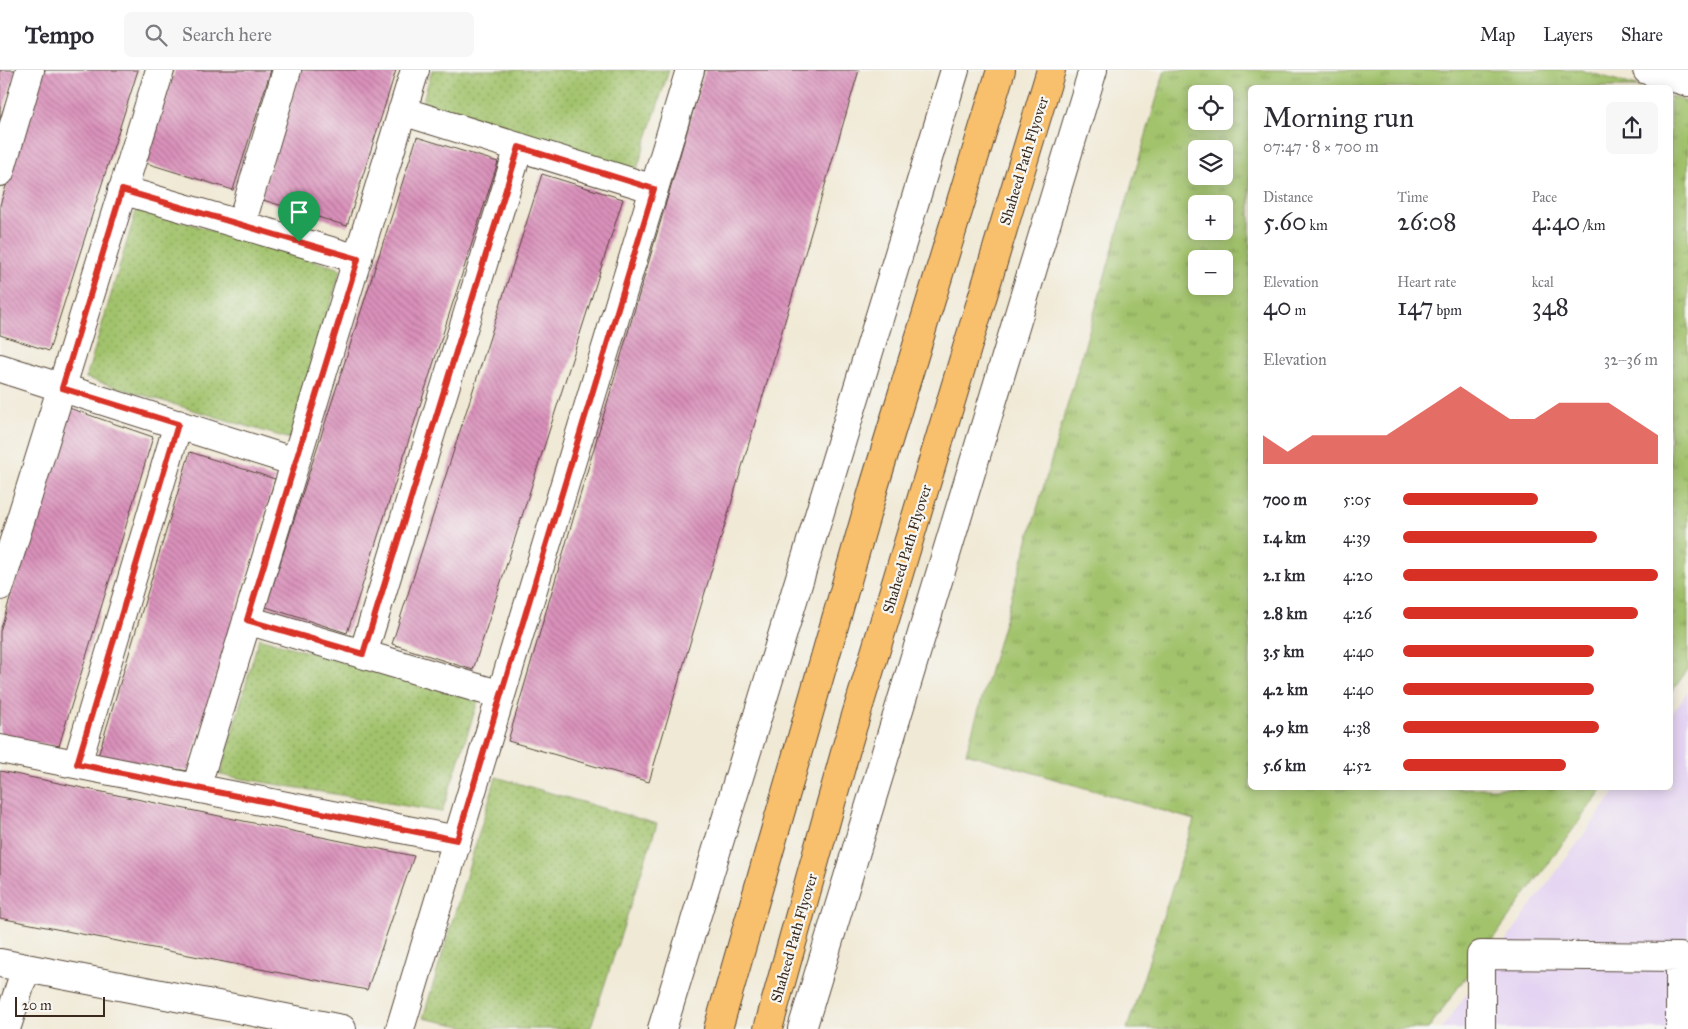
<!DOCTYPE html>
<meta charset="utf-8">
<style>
:root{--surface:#fff;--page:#f7f7f7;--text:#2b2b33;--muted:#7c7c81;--line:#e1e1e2;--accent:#d93025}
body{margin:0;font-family:"IM FELL Great Primer",serif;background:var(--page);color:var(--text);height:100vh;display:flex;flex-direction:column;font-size:19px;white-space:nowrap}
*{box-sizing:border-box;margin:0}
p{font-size:16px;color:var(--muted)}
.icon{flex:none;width:28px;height:28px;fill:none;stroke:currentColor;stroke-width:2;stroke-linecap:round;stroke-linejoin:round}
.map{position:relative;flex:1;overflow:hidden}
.drawer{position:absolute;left:1248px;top:15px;width:425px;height:705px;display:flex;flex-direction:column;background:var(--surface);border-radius:8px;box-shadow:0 2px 12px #0003}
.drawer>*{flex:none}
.tools{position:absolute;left:1188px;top:15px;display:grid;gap:10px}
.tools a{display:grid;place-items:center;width:45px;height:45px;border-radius:8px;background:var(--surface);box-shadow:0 2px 12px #0003;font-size:25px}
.scale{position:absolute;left:15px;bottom:12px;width:90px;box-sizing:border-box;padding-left:5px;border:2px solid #3b2a1e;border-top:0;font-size:14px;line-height:18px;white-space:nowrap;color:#3b2a1e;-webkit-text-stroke:4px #f6f6f2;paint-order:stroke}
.pin{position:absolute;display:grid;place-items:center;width:42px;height:42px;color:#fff;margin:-51px -21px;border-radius:50% 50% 50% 0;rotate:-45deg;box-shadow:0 0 5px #0007}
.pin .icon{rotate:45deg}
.round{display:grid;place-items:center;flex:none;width:52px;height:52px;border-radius:8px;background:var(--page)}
.headline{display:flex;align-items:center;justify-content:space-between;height:85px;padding:0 15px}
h1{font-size:28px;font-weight:600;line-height:38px}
.stats{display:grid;grid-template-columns:repeat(3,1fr);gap:8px;height:85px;padding:5px 15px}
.stats div{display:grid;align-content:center}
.stats b{font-size:25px;font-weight:600}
.stats small{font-size:14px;font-weight:400}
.stats p{font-size:14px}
.chart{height:140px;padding:10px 15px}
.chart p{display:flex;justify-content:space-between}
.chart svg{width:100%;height:90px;margin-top:5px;fill:var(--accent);opacity:.7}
ul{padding:0 15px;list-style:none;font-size:16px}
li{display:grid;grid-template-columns:80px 60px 1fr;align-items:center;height:38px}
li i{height:12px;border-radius:6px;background:var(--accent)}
header{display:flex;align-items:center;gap:30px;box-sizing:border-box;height:70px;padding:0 25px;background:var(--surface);border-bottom:1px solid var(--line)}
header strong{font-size:24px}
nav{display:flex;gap:28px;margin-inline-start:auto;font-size:18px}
.search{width:350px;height:45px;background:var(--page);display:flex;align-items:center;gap:12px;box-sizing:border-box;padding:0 18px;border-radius:8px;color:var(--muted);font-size:19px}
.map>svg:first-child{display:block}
.built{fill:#e4d3f2}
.grass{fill:url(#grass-tufts);stroke:#6e7645;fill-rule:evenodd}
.park{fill:url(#park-dots);stroke:#6e7645}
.building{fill:url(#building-back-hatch)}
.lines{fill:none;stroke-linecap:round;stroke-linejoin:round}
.minor-casing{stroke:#564739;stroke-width:30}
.highway-casing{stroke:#564739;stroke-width:30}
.minor{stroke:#fff;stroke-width:28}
.highway{stroke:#f8bf6c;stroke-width:28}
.route-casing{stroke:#fff;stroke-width:10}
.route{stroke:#d93025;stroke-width:6}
.labels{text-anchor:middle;stroke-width:4.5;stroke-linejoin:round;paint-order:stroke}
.street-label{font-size:15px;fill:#3b2a1e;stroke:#f6f6f2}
</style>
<header>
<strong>Tempo</strong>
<div class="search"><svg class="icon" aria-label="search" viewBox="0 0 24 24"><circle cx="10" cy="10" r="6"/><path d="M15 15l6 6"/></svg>Search here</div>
<nav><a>Map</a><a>Layers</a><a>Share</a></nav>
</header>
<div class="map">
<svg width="1688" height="959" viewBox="0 0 1688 959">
<defs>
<pattern id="grass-tufts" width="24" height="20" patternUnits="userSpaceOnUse" patternTransform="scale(1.25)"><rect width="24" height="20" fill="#a2c36c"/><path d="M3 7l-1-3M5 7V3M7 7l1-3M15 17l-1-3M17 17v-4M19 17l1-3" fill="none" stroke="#859f58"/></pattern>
<pattern id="park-dots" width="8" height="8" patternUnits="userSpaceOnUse" patternTransform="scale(1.25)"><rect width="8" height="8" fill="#a2c36c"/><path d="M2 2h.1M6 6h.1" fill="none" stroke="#859f58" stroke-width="1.8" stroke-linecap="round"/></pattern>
<pattern id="building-back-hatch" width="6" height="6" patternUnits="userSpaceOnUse" patternTransform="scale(1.25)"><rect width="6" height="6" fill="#da91bb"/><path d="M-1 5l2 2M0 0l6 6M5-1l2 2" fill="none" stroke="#b27797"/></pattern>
</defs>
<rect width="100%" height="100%" fill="#f6f6f2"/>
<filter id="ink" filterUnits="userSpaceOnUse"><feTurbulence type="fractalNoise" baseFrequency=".02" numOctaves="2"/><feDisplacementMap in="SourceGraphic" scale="10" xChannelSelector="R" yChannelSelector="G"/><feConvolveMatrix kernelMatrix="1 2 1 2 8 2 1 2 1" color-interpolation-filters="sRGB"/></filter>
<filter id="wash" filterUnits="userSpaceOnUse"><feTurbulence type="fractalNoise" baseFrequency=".0096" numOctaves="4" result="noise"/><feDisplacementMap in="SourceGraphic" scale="20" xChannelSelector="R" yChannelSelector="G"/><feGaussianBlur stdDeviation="1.12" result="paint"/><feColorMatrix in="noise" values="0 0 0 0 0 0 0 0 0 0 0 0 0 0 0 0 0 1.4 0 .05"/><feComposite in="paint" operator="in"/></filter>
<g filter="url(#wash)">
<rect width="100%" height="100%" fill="#f0e9d5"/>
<path class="built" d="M 1688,621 L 1688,959 L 1441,959 L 1618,718 L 1670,718 L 1670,646 Z"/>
<path class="grass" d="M 1165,0 L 1581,0 L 1640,17 L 1250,18 L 1250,718 L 1603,718 L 1428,959 L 1127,959 L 1194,750 L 966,683 ZM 1196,24 L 1224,24 L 1224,51 L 1196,51 ZM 1196,79 L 1224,79 L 1224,106 L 1196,106 ZM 1196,134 L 1224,134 L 1224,161 L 1196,161 ZM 1196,189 L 1224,189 L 1224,216 L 1196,216 Z
M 1670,26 L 1688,32 L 1688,599 L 1670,624 Z"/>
<path class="park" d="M 432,0 L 669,0 L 636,102 L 422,34 Z
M 137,138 L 341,199 L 290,369 L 86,308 Z
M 259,568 L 478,631 L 442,742 L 220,705 Z
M 496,707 L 657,754 L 590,959 L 476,959 L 423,948 Z"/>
<g id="blocks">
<path class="building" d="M 0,0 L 16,0 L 0,50 Z
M 43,0 L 138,0 L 49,281 L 0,265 L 0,135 Z
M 175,0 L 271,0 L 233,120 L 146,93 Z
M 301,0 L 396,0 L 347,156 L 260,129 Z
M 705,0 L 859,0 L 649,712 L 508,671 Z
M 417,67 L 498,92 L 347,563 L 266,537 Z
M 542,104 L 623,129 L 473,600 L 392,574 Z
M 69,338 L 153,367 L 59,676 L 0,667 L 0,561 Z
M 190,382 L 275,409 L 188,701 L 98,686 Z
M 0,701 L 414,786 L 367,920 L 0,848 Z"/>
</g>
</g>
<g filter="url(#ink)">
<use href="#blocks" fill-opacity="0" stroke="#564739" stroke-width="1"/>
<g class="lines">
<defs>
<path id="minor" d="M 1647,0 L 1688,12
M 402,41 L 654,119
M 0,102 L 30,0
M 122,120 L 358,189
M 241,155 L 287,0
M 0,298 L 295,392
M 0,516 L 160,0
M 247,550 L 501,625
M 363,584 L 519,77
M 0,679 L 457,770
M 77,694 L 178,354
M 196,718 L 415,0
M 0,893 L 342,959
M 6,959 L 26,898
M 400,959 L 690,0
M 662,959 L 955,0
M 802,959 L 1093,0
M 1481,959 L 1481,885 L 1680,887 L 1680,959"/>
<path id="highway" d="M 718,959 L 874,417 L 1001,0
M 768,959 L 848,672 L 1051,0"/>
</defs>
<use href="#minor" class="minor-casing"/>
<use href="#highway" class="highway-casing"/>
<use href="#minor" class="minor"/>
<use href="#highway" class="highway"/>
</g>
</g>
<g class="lines" filter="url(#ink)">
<defs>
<path id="route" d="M 519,77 L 654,119 L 457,770 L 77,694 L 178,354 L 62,318 L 122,120 L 358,189 L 247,550 L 363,584 Z"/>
</defs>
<use href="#route" class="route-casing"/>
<use href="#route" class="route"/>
</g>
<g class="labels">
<g class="street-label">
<text transform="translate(1024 91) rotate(-73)" y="5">Shaheed Path Flyover</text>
<text transform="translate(907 479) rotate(-73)" y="5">Shaheed Path Flyover</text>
<text transform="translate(794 868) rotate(-74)" y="5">Shaheed Path Flyover</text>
</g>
</g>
</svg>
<div class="tools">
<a><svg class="icon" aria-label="locate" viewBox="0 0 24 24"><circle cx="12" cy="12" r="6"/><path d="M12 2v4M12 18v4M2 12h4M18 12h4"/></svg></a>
<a><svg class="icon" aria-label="layers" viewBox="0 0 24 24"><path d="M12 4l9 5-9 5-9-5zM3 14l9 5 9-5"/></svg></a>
<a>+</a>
<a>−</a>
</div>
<div class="scale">20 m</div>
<div class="pin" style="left:299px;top:172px;background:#1e9e55"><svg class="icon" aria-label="arrive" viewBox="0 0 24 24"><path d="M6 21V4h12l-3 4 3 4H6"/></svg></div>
<section class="drawer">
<div class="headline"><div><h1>Morning run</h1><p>07:47 · 8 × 700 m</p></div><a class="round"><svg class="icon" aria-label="share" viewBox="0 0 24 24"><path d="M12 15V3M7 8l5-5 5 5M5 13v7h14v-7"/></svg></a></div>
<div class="stats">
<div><p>Distance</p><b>5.60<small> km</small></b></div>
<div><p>Time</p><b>26:08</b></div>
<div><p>Pace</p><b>4:40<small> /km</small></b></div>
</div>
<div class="stats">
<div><p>Elevation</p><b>40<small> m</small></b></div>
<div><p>Heart rate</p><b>147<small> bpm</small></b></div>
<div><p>kcal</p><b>348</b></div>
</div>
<div class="chart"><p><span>Elevation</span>32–36 m</p>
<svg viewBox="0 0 160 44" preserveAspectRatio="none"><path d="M0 44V30L10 38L20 30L30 30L40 30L50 30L60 22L70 14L80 6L90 14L100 22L110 22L120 14L130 14L140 14L150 22L160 30V44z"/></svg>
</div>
<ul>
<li><b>700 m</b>5:05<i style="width:53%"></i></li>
<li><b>1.4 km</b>4:39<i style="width:76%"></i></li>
<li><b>2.1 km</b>4:20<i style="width:100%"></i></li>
<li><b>2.8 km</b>4:26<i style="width:92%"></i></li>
<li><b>3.5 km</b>4:40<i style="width:75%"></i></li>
<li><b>4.2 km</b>4:40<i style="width:75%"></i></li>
<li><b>4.9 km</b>4:38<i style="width:77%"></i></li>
<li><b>5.6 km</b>4:52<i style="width:64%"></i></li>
</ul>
</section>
</div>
